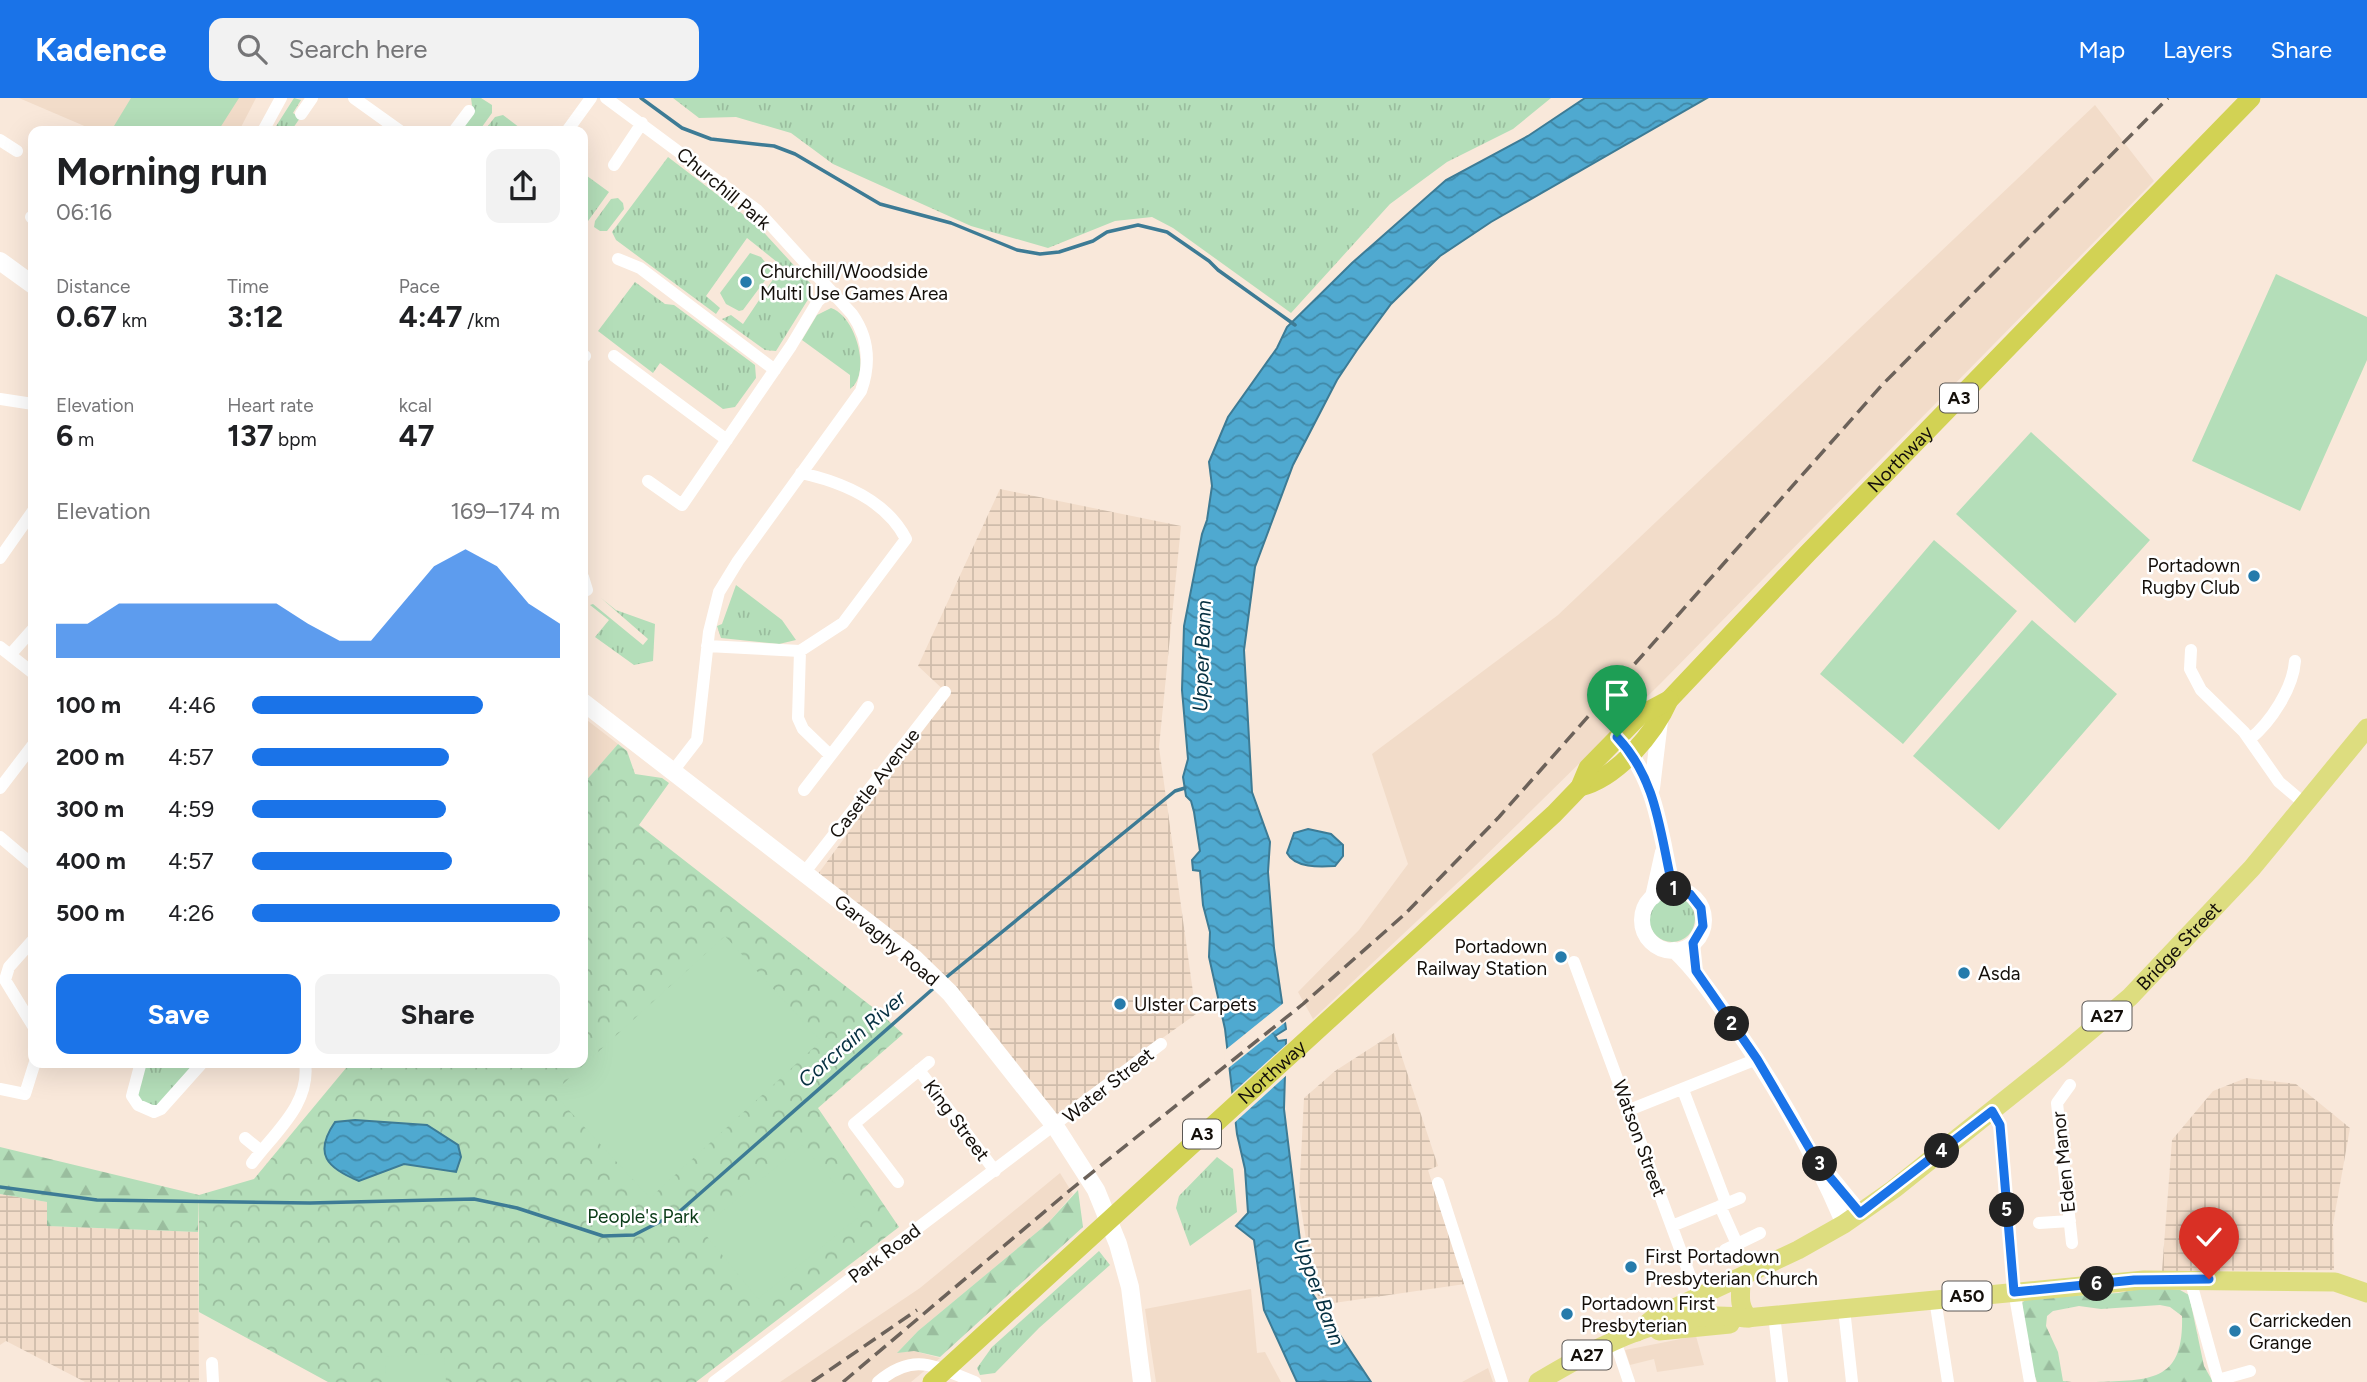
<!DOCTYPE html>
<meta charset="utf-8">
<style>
:root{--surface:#fff;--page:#f2f2f2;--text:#202124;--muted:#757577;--accent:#1a73e8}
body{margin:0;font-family:Figtree,sans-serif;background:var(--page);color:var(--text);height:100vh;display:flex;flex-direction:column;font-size:26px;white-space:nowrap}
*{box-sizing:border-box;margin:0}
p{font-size:23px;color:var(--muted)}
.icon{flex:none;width:38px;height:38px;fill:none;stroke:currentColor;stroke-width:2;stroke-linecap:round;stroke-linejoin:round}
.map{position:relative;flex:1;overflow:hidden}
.panel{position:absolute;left:28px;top:28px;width:560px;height:942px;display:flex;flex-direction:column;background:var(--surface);border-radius:14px;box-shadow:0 7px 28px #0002}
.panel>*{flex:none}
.pin{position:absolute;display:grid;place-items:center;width:60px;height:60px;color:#fff;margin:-72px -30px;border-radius:50% 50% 50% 0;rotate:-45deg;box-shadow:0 0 7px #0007}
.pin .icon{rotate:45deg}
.km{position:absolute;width:35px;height:35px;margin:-18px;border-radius:50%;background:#222;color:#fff;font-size:19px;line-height:35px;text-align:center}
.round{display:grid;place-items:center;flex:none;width:74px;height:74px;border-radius:14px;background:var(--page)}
.overview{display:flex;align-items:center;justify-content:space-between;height:119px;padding:0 28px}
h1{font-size:38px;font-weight:700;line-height:52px}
.figures{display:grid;grid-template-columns:repeat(3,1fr);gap:10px;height:119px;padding:7px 28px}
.figures div{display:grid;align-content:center}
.figures b{font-size:30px;font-weight:700}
.figures small{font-size:19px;font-weight:400}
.figures p{font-size:19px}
.chart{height:196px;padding:14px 28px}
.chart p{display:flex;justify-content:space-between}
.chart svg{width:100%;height:126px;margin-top:7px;fill:var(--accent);opacity:.7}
.cta{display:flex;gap:14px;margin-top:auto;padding:14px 28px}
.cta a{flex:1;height:80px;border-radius:14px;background:var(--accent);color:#fff;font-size:28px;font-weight:700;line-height:80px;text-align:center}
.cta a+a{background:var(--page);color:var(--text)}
ul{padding:0 28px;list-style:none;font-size:23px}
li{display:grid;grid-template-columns:112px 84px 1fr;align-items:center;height:52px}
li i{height:18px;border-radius:9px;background:var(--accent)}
header{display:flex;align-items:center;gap:42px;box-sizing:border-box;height:98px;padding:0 35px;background:var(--accent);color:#fff}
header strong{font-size:33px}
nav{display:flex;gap:38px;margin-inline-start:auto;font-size:24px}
.search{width:490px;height:63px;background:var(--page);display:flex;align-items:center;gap:18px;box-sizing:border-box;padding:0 24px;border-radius:14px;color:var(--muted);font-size:26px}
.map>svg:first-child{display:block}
.built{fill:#f2dcc9}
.industrial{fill:url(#industrial-grid)}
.grass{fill:url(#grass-tufts)}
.forest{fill:url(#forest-firs)}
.park{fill:url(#park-crowns)}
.pitch{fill:#b4deb9}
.water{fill:url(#water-waves);stroke:#3d7b95;stroke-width:2}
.pier{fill:#f9e8da}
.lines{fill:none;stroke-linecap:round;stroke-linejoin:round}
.stream{stroke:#3d7b95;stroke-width:3.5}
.minor{stroke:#fff;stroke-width:12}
.tertiary{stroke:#fff;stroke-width:16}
.secondary{stroke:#fff;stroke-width:18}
.primary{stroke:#dddd7f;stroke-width:19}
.trunk{stroke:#d2d254;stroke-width:19}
.rail{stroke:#6c625a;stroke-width:3.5;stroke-dasharray:14 7;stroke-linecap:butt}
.route-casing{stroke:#fff;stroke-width:14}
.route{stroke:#1a73e8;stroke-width:9}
.poi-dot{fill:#267bab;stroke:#fff;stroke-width:2.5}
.labels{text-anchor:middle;stroke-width:5;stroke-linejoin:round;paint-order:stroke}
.shield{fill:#fff;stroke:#5a5754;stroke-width:2}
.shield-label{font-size:18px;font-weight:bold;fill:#140f0a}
.street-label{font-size:19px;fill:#140f0a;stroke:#fff}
.poi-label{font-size:19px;fill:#140f0a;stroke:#fff;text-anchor:start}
.park-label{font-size:19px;fill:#0c3c18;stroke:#fff}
.water-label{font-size:21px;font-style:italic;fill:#063041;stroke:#fff}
</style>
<header>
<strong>Kadence</strong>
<div class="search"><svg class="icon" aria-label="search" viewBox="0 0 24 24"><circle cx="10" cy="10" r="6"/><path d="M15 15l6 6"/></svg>Search here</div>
<nav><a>Map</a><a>Layers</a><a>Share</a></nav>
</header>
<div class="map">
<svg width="2367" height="1284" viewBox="0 0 2367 1284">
<defs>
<pattern id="industrial-grid" width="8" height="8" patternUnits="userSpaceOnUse" patternTransform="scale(1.75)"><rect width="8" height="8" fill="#f2dcc9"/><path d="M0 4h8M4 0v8" fill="none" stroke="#cfbcab"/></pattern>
<pattern id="grass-tufts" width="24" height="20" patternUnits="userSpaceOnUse" patternTransform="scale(1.75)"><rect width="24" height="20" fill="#b4deb9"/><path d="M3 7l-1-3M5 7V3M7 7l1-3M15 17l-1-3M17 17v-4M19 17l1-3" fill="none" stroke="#9abd9e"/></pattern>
<pattern id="forest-firs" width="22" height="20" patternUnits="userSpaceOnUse" patternTransform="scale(1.75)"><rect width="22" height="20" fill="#b4deb9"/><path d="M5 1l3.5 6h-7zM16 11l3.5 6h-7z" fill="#9abd9e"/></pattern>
<pattern id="park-crowns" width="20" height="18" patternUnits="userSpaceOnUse" patternTransform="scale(1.75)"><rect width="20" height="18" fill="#b4deb9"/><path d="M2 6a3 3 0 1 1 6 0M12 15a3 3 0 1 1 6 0" fill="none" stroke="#9abd9e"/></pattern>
<pattern id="water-waves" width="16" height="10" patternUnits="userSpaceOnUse" patternTransform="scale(1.75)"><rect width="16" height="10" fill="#4fa9d0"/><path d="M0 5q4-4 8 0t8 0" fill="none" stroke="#4088a7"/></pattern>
</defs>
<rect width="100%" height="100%" fill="#f9e8da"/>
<path class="built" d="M 19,0 L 256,0 L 239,33 L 96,33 Z
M 2095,7 L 2154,83 L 1661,585 L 1469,774 L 1313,921 L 1298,894 L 1359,832 L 1408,766 L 1372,656 L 1558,517 Z
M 583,619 L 618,646 L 583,686 Z
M 1060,1075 L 1073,1096 L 1048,1125 L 918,1233 L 898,1254 L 914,1253 L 940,1260 L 911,1284 L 780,1284 L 920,1190 Z
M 1251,1191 L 1257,1255 L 1265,1254 L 1281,1284 L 1156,1284 L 1145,1211 Z
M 1696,1238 L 1704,1267 L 1657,1274 L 1654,1261 L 1630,1267 L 1625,1252 Z
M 1488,1270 L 1493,1284 L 1462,1284 Z"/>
<path class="industrial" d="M 1000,391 L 1181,428 L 1159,649 L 1196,916 L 1054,1018 L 939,872 L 818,776 L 949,597 L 918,568 Z
M 1394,935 L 1438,1068 L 1428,1072 L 1465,1186 L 1320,1207 L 1310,1166 L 1299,1098 L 1304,1000 L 1335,973 Z
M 2246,980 L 2296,986 L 2350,1030 L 2333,1126 L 2334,1172 L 2162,1173 L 2172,1042 L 2213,993 Z
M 0,1096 L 47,1104 L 48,1128 L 198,1134 L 199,1284 L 85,1284 L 6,1243 L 0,1247 Z"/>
<path class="grass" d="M 294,0 L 301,2 L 293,15 L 300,20 L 291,33 L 273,33 Z
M 471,0 L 481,0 L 492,7 L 492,15 L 479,33 L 459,33 L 473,14 Z
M 673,0 L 1551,0 L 1513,31 L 1447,64 L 1390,106 L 1291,215 L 1173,130 L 1152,119 L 1115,123 L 1048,150 L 971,128 L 833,66 L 791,35 L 736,19 L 699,20 Z
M 503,17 L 524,33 L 484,33 L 495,19 Z
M 668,59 L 757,127 L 811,186 L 812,195 L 776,253 L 765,252 L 722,221 L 731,217 L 743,226 L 782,168 L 747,140 L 706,198 L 720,210 L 716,216 L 616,142 L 612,134 Z
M 583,75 L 609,94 L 583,130 Z
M 618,100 L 623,105 L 624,111 L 607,133 L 600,133 L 594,129 L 595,123 L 611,101 Z
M 635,184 L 665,206 L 674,207 L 755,267 L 756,280 L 735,309 L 723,311 L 660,265 L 653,275 L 598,233 Z
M 831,210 C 856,218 872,276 850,291 L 850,277 L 802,242 L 817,217 Z
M 736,487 L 782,522 L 796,542 L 779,546 L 721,540 L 717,528 L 722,526 Z
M 601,500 L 616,512 L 655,526 L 653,563 L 634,567 L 595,539 L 609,522 L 590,507 L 593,506 L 643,547 L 648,541 Z
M1649 821a23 23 0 1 1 46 0a23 23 0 1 1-46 0Z
M 147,964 L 196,964 L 156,1009 L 146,1009 L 138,998 L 139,982 Z
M 1217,1059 L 1233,1071 L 1237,1114 L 1190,1148 L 1176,1110 L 1179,1098 Z
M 1099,1153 L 1110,1167 L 1039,1230 L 995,1275 L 980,1277 L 977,1270 L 992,1249 Z"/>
<path class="forest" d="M 0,1049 L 199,1097 L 198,1134 L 47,1128 L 47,1104 L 0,1096 Z
M 1078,1092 L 1083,1129 L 940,1259 L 914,1253 L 897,1255 L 918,1233 L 1048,1125 Z
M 2149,1189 L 2180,1192 L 2189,1197 L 2204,1268 L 2213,1284 L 2096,1284 C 2151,1282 2184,1284 2182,1218 L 2170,1209 L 2160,1207 L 2101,1211 L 2079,1208 L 2053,1213 L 2047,1218 L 2046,1228 L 2058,1254 L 2063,1283 L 2072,1284 L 2037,1284 L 2029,1262 L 2022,1205 L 2026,1201 L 2118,1195 Z"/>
<path class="park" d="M 618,646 L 627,653 L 635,676 L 662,680 L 669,685 L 639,727 L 880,915 L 903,936 L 818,1010 L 899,1129 L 696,1284 L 328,1284 L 199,1214 L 199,1097 L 254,1081 L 351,964 L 583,964 L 583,686 Z"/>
<path class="pitch" d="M 131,0 L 239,0 L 218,33 L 123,33 L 114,28 Z
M 750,155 L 761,159 L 772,173 L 743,212 L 739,213 L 726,206 L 720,195 Z
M 2276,176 L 2367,219 L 2367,262 L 2300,413 L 2192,363 Z
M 2031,334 L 2150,442 L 2075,525 L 1956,416 Z
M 1934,442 L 2017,513 L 1903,646 L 1820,576 Z
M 2032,522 L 2117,596 L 1999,732 L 1913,658 Z
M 725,838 L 821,943 L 650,1100 L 553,995 Z
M 803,1047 L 861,1117 L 758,1201 L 701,1131 Z
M 444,1255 L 446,1284 L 386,1284 L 385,1259 Z"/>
<path class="water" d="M 1585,0 L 1707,0 L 1491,124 L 1440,158 L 1391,206 L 1357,252 L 1337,282 L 1293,367 L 1255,469 L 1244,552 L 1252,694 L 1270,744 L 1268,774 L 1274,850 L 1286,931 L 1275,938 L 1278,943 L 1286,942 L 1284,1011 L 1303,1167 L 1312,1195 L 1371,1284 L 1297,1284 L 1264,1212 L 1254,1142 L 1236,1128 L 1248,1115 L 1245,1071 L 1237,1036 L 1225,931 L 1209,859 L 1210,834 L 1203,807 L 1200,773 L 1193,772 L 1192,762 L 1200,753 L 1194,714 L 1191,703 L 1186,698 L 1183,679 L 1188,661 L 1182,592 L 1184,528 L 1202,436 L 1207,422 L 1212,388 L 1209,364 L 1228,319 L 1277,250 L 1287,229 L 1352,165 L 1446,82 L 1528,38 Z
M 1308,731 L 1331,736 L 1343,747 L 1343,758 L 1335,768 C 1319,769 1295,770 1287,755 L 1294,735 Z
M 355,1022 L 427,1027 L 458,1047 L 461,1059 L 456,1074 L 404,1066 L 359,1083 C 327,1070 313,1056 335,1024 Z"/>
<path class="pier" d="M 1286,903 L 1288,922 L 1226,972 L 1224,953 Z
M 1289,944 L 1289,975 L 1233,1026 L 1229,998 Z"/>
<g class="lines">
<path class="stream" d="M 641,0 L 682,30 L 711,41 L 774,48 L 795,56 L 880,106 L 951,125 L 1017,152 L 1040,156 L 1059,154 L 1093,143 L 1107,134 L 1138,127 L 1167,134 L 1209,163 L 1218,172 L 1295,227
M 943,882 L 1175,693 L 1185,690
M 0,1089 L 97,1102 L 310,1105 L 474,1101 L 517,1110 L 603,1138 L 634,1137 L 679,1114 L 935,889"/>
<path class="minor" d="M 354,0 L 400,33
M 606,0 L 757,112 L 852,216 C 869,240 871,265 861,293 L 738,463 L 719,494 L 709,534 L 697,642 L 673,673
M 301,16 L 312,0
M 263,33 L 281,0
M 454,33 L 469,13
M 567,33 L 591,0
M 0,42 L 17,53
M 614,67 L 642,25
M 31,119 L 33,121
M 618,161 L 640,170 L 775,272
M 614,258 L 727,342
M 583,259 L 585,258
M 0,301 L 33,306
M 648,383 L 682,407 L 791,248 L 818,203 L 829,193
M 0,460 L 33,413
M 583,479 L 587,492
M 707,548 L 800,553 L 843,525 L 906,441 C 886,402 842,384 801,375
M 0,549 L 33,575
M 2191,552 L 2190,571 L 2201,592 L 2244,634 L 2279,684 L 2305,706
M 800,553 L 798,620 L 803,631 L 830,657
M 10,557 L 33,531
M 2250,641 C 2271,624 2293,590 2295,563
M 0,690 L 33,647
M 804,692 L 868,609
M 0,739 L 33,767
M 804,775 L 945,594
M 33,842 L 9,869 L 5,882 L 33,928
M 1574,864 L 1704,1216
M 141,964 L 132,998 L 138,1007 L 154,1014 L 161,1011 L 203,964
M 919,972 L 995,1073
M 2070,987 L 2057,1005 L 2072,1145
M 0,991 L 25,996 L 35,964
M 1683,992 L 1726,1105
M 1629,1012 L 1757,961
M 1992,1013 L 2000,1027 L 2013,1187 L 2030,1284
M 245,1040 L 261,1053
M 252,1065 C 275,1034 311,1006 305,964
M 898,1084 L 854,1026 L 929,964
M 1438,1085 L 1502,1284
M 1720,1108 L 1737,1146
M 2039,1125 L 2070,1123
M 1672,1128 L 1740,1100
M 1725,1152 L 1760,1135
M 2190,1181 L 2218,1282 L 2250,1273
M 1935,1201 L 1948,1284
M 1844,1211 L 1852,1284
M 1774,1217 L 1782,1284
M 1615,1243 L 1629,1284
M 212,1265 L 213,1284
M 714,1284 L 1161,946
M 878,1284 C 915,1253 935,1269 975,1284"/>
<path class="tertiary" d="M 1617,639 C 1658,682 1660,737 1673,791
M 1652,690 L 1660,623
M1642 822a31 31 0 1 1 62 0a31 31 0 1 1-62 0Z
M 1653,799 L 1663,754
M 1674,852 C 1698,875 1715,901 1734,928 C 1778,991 1814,1056 1844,1126
M 1829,1077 L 1860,1115"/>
<path class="secondary" d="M 0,163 L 33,187
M 583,604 L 914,860 L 950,895 L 1055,1028 L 1096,1092 L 1118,1146 L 1130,1189 L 1142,1284"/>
<g class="primary">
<path d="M 1741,1186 C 1740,1200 1739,1210 1749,1220"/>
<path d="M 1659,1233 L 1730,1226"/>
<path id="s1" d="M 1637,1234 L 1655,1219 L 1798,1152 L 1844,1126 L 1894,1091 L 2059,959 L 2130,899 L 2252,770 L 2367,630"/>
<path d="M 1538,1284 C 1604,1245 1668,1209 1746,1220 L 2144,1182 L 2335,1184 L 2367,1195"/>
</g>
<g class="trunk">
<path id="s2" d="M 1580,689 C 1617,680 1654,636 1669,602 L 1808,455 L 2251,0"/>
<path id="s3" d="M 932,1284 L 1554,716 L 1580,689 L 1588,670 L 1639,618 L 1669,602"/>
</g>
<path class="rail" d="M 812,1284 L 917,1212
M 843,1284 L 1069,1093 L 1303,906 L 1405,816 L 1499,719 L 1882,287 L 2168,0"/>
</g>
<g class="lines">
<defs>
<path id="route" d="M 1617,639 C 1658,682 1660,737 1673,791 L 1690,796 L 1701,810 L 1703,828 L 1693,845 L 1696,873 L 1757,961 L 1818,1065 L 1860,1115 L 1992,1013 L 2000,1027 L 2014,1194 L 2134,1182 L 2209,1181"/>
</defs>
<use href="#route" class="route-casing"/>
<use href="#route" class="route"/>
</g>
<g class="poi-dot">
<circle cx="746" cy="184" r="7"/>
<circle cx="2254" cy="478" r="7"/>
<circle cx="1561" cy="859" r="7"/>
<circle cx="1964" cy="875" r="7"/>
<circle cx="1120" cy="906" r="7"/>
<circle cx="1631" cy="1169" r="7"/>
<circle cx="1567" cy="1216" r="7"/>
<circle cx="2235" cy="1233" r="7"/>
</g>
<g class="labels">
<g class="shield">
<rect x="1940" y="285.5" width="38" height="29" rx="5"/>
<rect x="2082.5" y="903.5" width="49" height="29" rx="5"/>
<rect x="1183" y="1021.5" width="38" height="29" rx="5"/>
<rect x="1942.5" y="1183.5" width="49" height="29" rx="5"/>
<rect x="1562.5" y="1242.5" width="49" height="29" rx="5"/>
</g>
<g class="shield-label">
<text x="1959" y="306">A3</text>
<text x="2107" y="924">A27</text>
<text x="1202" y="1042">A3</text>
<text x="1967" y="1204">A50</text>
<text x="1587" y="1263">A27</text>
</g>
<g class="street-label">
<text transform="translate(724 90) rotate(40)" y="7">Churchill Park</text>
<text dy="7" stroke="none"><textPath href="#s2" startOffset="462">Northway</textPath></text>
<text transform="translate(874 685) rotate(-52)" y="7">Casetle Avenue</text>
<text transform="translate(887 842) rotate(40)" y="7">Garvaghy Road</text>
<text dy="7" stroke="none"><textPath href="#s1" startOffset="670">Bridge Street</textPath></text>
<text dy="7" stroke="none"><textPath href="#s3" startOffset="460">Northway</textPath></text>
<text transform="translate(1108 987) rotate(-38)" y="7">Water Street</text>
<text transform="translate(957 1022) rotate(53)" y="7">King Street</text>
<text transform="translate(1640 1040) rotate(70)" y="7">Watson Street</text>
<text transform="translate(2063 1064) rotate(-96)" y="7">Eden Manor</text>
<text transform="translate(884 1155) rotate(-37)" y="7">Park Road</text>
</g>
<g class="poi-label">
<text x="760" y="180">Churchill/Woodside<tspan x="760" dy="22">Multi Use Games Area</tspan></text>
<text x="2240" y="474" text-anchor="end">Portadown<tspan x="2240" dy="22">Rugby Club</tspan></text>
<text x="1547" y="855" text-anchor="end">Portadown<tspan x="1547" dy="22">Railway Station</tspan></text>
<text x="1978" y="882">Asda</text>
<text x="1134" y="913">Ulster Carpets</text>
<text x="1645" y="1165">First Portadown<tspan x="1645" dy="22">Presbyterian Church</tspan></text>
<text x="1581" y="1212">Portadown First<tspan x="1581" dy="22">Presbyterian</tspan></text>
<text x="2249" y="1229">Carrickeden<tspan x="2249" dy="22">Grange</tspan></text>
</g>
<g class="park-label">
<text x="643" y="1125">People's Park</text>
</g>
<g class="water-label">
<text transform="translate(1202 558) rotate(-88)" y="7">Upper Bann</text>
<text transform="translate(852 941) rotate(-41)" y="7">Corcrain River</text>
<text transform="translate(1319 1194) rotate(70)" y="7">Upper Bann</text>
</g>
</g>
</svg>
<div class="pin" style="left:1617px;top:639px;background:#1e9e55"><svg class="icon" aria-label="arrive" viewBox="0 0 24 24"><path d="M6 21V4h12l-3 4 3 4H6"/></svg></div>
<div class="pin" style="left:2209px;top:1181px;background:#d93025"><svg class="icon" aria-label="check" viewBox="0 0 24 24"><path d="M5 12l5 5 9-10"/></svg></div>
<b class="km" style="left:1674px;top:791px">1</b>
<b class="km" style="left:1732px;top:926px">2</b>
<b class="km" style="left:1820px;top:1066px">3</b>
<b class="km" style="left:1942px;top:1053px">4</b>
<b class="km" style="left:2007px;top:1112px">5</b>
<b class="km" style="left:2097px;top:1186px">6</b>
<section class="panel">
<div class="overview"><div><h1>Morning run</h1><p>06:16</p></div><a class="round"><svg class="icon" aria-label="share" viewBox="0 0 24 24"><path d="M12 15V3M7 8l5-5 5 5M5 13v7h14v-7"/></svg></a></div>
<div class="figures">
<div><p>Distance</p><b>0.67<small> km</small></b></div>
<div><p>Time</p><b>3:12</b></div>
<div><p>Pace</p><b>4:47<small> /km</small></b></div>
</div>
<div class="figures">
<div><p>Elevation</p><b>6<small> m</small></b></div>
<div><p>Heart rate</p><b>137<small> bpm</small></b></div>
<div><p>kcal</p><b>47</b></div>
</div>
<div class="chart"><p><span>Elevation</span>169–174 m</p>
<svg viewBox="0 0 160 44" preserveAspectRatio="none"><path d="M0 44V32L10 32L20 25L30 25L40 25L50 25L60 25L70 25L80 32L90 38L100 38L110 25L120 12L130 6L140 12L150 25L160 32V44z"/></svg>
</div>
<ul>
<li><b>100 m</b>4:46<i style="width:75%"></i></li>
<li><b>200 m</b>4:57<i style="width:64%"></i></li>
<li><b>300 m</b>4:59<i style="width:63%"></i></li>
<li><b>400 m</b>4:57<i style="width:65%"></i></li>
<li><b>500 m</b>4:26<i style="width:100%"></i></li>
</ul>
<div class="cta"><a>Save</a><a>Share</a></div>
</section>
</div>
